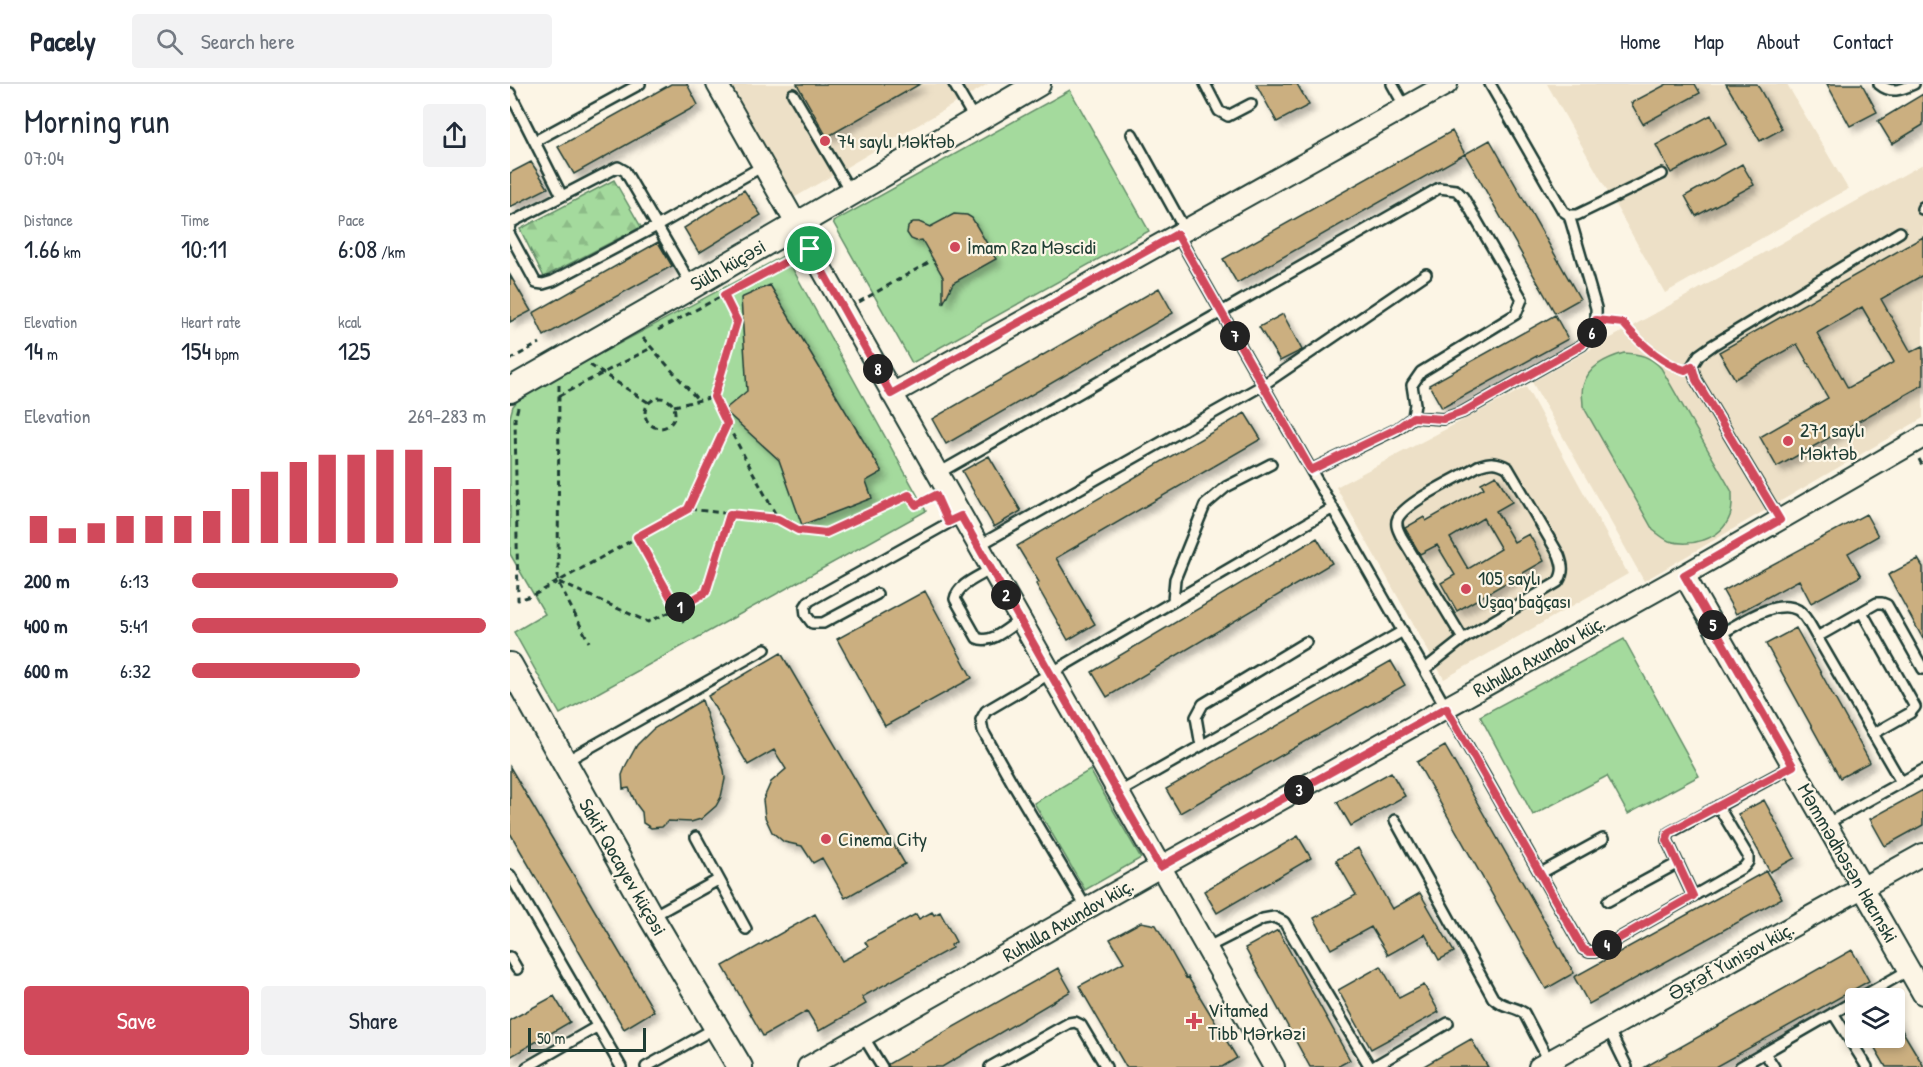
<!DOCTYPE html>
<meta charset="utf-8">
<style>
:root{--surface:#fff;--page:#f2f2f3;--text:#1f2937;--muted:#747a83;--line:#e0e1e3;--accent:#d1495b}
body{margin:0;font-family:"Patrick Hand",sans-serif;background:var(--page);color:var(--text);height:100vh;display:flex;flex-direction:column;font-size:22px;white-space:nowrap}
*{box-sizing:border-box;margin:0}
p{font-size:20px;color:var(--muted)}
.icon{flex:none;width:33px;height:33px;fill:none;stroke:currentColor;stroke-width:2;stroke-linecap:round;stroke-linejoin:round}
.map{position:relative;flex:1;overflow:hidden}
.side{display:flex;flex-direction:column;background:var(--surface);width:510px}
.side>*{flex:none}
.fabs{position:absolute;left:1335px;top:904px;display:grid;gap:12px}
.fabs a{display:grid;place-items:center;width:60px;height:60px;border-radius:6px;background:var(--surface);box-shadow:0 3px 9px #0003;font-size:30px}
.scale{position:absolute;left:18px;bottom:15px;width:118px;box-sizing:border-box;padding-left:6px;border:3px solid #1f3d34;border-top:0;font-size:16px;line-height:21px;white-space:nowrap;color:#1f3d34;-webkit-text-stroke:4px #fcf5e5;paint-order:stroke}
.pin{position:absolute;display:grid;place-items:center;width:51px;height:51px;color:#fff;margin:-26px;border:3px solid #fff;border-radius:50%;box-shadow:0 2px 6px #0007}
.km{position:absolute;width:30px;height:30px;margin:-15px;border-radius:50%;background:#222;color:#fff;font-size:16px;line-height:30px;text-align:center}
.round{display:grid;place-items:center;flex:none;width:63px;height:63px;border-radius:6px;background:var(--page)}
.headline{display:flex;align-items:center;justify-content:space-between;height:102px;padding:0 24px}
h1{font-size:33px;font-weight:600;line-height:45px}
.figures{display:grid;grid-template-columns:repeat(3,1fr);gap:9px;height:102px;padding:6px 24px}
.figures div{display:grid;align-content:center}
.figures b{font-size:26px;font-weight:600}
.figures small{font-size:16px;font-weight:400}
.figures p{font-size:16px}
.chart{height:168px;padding:12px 24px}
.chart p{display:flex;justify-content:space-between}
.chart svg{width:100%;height:108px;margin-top:6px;stroke:var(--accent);stroke-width:6}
.button{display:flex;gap:12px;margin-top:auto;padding:12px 24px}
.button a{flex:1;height:69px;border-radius:6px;background:var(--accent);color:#fff;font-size:24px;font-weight:600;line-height:69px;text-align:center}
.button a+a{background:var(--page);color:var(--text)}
ul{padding:0 24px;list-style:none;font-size:20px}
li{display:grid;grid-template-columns:96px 72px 1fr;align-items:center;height:45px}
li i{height:15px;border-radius:8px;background:var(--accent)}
header{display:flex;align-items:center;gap:36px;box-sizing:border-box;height:84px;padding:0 30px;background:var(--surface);border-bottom:2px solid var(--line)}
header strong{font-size:28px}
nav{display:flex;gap:33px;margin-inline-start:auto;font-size:21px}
.search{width:420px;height:54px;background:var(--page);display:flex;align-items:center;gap:15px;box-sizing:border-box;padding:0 21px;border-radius:6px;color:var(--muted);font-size:22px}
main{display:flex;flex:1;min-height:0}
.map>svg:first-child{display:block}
.built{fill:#ede0c7}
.forest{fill:url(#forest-firs);stroke:#628c68;stroke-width:1.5}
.park{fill:#a4da9d;stroke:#628c68;stroke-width:1.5}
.building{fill:#cbaf80;stroke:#1f3d34;stroke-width:1.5;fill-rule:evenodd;filter:url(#shadow)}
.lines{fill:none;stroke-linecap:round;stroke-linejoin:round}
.service-casing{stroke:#1f3d34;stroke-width:14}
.minor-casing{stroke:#1f3d34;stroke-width:24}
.tertiary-casing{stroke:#1f3d34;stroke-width:28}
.path{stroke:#1f3d34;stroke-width:3;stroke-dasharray:6 4.5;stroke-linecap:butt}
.service{stroke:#fcf5e5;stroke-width:9}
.minor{stroke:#fcf5e5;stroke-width:20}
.tertiary{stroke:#fcf5e5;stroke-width:24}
.route-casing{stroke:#fff;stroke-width:12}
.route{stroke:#d1495b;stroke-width:8}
.poi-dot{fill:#d1495b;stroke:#fcf5e5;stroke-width:2}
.labels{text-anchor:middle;stroke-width:4.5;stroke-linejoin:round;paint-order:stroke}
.poi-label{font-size:20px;fill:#1f3d34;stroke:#fcf5e5;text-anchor:start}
.street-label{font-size:20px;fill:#1f3d34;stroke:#fcf5e5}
</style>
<header>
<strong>Pacely</strong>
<div class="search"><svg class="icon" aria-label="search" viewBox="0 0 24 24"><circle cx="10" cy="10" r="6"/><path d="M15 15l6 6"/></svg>Search here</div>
<nav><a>Home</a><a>Map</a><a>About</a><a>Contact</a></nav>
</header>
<main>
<section class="side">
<div class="headline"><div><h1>Morning run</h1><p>07:04</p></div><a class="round"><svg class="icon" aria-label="share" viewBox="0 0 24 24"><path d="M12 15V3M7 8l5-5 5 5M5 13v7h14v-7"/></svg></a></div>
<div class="figures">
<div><p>Distance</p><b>1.66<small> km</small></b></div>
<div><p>Time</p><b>10:11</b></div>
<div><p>Pace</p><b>6:08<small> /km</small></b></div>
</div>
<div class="figures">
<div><p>Elevation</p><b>14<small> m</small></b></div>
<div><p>Heart rate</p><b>154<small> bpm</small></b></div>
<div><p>kcal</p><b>125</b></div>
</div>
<div class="chart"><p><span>Elevation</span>269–283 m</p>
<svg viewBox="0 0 160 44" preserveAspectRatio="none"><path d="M5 44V33M15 44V38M25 44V36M35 44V33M45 44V33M55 44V33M65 44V31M75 44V22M85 44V15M95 44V11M105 44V8M115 44V8M125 44V6M135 44V6M145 44V13M155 44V22"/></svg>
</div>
<ul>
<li><b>200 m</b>6:13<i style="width:70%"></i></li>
<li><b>400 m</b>5:41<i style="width:100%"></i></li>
<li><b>600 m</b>6:32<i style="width:57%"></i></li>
</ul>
<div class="button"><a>Save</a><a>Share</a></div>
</section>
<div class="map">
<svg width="1413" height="983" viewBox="0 0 1413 983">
<defs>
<pattern id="forest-firs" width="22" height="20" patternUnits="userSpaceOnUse" patternTransform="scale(1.5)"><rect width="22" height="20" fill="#a4da9d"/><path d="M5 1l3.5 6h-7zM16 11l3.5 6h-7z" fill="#8dbc88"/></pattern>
<filter id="shadow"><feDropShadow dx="5.5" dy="5.5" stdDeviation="3" flood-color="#0004"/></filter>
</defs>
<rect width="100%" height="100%" fill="#fcf5e5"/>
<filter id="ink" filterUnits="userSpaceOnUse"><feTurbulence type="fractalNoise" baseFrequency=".0167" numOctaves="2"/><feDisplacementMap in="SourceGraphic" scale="12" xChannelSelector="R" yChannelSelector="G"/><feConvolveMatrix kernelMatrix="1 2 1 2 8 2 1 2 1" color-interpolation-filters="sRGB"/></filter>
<g filter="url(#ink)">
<path class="built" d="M 218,0 L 478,0 L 282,115 Z
M 1037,0 L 1277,0 L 1338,105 L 1155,209 Z
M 1413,80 L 1413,334 L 1134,497 L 1022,298 Z
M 1016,303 L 1118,490 L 934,595 L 826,403 Z"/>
<path class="forest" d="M 104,96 L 131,143 L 34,193 L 10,145 Z"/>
<path class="park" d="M 560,6 L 639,147 L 402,279 L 323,138 Z
M 275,171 L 416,427 L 50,630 L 4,548 L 35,530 L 0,470 L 0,333 L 3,322 L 13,311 Z
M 1114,269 C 1130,270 1140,272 1151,284 L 1222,408 C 1222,416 1223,424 1220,432 C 1211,456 1181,463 1159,457 C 1154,455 1148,450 1143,446 L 1073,322 C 1073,316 1071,307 1073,302 C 1078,282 1097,274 1114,269 Z
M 1114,555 L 1189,692 L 1118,730 L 1097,692 L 1023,731 L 970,632 Z
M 580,686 L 631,774 L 575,806 L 524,719 Z"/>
<path class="building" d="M 161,0 L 177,0 L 188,21 L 64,90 L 48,63 Z
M 287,0 L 410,0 L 317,53 Z
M 746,0 L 787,0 L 799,21 L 767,38 Z
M 1157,0 L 1185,0 L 1190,9 L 1133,40 L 1121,19 Z
M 1216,0 L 1247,0 L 1272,45 L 1250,57 Z
M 1317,0 L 1352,0 L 1367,28 L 1340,42 Z
M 1413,10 L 1413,41 L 1382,60 L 1368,37 Z
M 1201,31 L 1216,60 L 1161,89 L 1146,61 Z
M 942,47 L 955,70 L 727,199 L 713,175 Z
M 980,56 L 1070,215 L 1045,229 L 955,70 Z
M 21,78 L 38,104 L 0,123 L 0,89 Z
M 1232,80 L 1244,101 L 1186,132 L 1175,112 Z
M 234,106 L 251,131 L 189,169 L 174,144 Z
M 444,130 L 457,131 L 462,134 L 486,175 L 443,199 L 433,220 L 433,193 L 412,156 L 406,157 L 401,155 L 397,149 L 398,143 L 403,138 L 409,138 L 420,143 Z
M 1413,153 L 1413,191 L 1371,215 L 1401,268 L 1413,262 L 1413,301 L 1267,383 L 1250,353 L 1318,314 L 1287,260 L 1225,295 L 1209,268 ZM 1352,223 L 1384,278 L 1338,304 L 1307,249 Z
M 148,158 L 162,182 L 34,252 L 23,229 Z
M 0,191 L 21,227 L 0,238 Z
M 260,201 L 372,388 L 356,397 L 362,414 L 292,441 L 269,376 L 214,326 L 237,307 L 231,214 Z
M 649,204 L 663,229 L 436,360 L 422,335 Z
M 773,230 L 792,266 L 770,277 L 749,243 Z
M 1045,231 L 1058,255 L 932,324 L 919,301 Z
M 735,329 L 751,355 L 546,474 L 585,540 L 558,556 L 526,500 L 529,498 L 507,462 Z
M 479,372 L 511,427 L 484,443 L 452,387 Z
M 986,391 L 1002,418 L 986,427 L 1004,458 L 1019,450 L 1034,477 L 947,527 L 931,499 L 945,491 L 927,461 L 910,470 L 895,444 L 914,433 L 916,437 L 974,404 L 971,399 ZM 973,434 L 991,465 L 958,485 L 940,454 Z
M 1356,430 L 1368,452 L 1338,469 L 1351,492 L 1301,519 L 1289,496 L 1226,530 L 1213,507 Z
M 807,454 L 822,479 L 597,613 L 582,588 Z
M 1408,475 L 1413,483 L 1413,555 L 1378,491 Z
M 415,507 L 462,594 L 375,642 L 327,555 Z
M 1286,544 L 1360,678 L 1330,694 L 1256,560 Z
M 271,569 L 395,780 L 335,814 L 312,774 L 303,779 L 292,762 L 274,758 L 262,748 L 255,733 L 253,716 L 261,698 L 276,685 L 264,666 L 238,681 L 198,612 Z
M 881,577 L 895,601 L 670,729 L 656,705 Z
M 192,616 L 214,686 L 215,695 L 211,713 L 206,722 L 191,735 L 181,738 L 158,737 L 152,743 L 141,744 L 133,739 L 132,728 L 126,720 L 119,704 L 113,705 L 112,691 L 116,681 L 127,661 L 143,645 Z
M 935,662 L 1064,889 L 1036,905 L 907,678 Z
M 0,683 L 144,927 L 114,945 L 0,749 Z
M 881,688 L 895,712 L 841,742 L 827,718 Z
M 1413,706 L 1413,741 L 1375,762 L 1360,735 Z
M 1254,716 L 1285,774 L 1260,788 L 1228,730 Z
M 788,752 L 801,774 L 707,829 L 694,807 Z
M 848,764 L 882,825 L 910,809 L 944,868 L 929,876 L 915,850 L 878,871 L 861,843 L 821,865 L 804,834 L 846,811 L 826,776 Z
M 1256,787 L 1272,814 L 1079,920 L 1064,893 Z
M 422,828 L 424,831 L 430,828 L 446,858 L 441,861 L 442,864 L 352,913 L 356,920 L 309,947 L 297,927 L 253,952 L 213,882 L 305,830 L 332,877 L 358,863 L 355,858 L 406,830 L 409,835 Z
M 631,838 L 646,841 L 676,894 L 678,893 L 727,974 L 712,983 L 616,983 L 569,902 L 614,878 L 600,855 Z
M 768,846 L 840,976 L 827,983 L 800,983 L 735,864 Z
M 1342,866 L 1359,897 L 1205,983 L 1135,983 Z
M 871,882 L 889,914 L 914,901 L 929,928 L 861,965 L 828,906 Z
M 548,884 L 561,907 L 432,983 L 379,983 L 378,980 Z
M 44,912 L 60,938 L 0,973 L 0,936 Z
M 1384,933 L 1413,981 L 1413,983 L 1376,983 L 1359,954 L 1384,954 Z
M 961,955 L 978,983 L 912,983 Z"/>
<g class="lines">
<defs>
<path id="service" d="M 444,0 L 465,36
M 695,0 L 709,27 L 718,32 L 741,20
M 882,0 L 895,23
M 980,0 L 1053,127 L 1059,131 L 1067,131 L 1152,90
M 1369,0 C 1381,10 1391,6 1404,0
M 0,9 L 52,112
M 283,10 L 340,107
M 622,50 L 675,146
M 25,57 L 130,0
M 1412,125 L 1413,123
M 0,144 L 2,138 L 108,83 L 115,87 L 181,200
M 667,150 L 1073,865 L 1079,868 L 1085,868 L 1234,783 L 1238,778 L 1238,772 L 1208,722
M 0,151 L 26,199 L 33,200 L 43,197 L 147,142 L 253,82
M 903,333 L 933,335 L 953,328 L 1072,261 C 1083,247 1087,243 1086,224 L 1059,131
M 427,390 L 929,104 L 946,106 L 953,113 L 1012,215 L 1006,230 L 911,288 L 902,301 L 905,320 L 903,333 L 887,345 L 801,386
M 1270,436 L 1186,296 L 1182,282 L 1189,271 L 1203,261 L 1390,148
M 468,462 L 753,301 L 916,190
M 481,485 C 469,493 448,500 445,515 L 467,554 C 481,561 499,543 510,536
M 367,510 L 313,539 L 302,539 L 296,531 L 295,523 L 299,517 L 451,432
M 663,517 L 665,495 L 695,421 L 716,403 L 761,380
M 1352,528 L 1405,623 L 1400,629 L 1363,650
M 1208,551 C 1228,541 1266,513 1288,526 C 1296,531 1302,545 1307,553 L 1391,698
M 1307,553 L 1367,519 L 1372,519 L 1377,521 L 1413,585
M 915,585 L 953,555 L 1048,498 C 1054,488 1053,482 1049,471 L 998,384 C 987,377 980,378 968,382 C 950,393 897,417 888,434 C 885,440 888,446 891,452 L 953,555
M 691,662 L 686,633 L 693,620 L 796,558
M 56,677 L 255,565
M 608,709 L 893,547
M 885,736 L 983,914 C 995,925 1003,921 1014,929 L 1039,977
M 1316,740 L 1413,686
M 186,753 L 236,845
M 1031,789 L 1093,755
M 0,791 L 111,983
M 1183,812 L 1157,756 L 1159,749 L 1283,682
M 1098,817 L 1168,779
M 577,825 L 504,702 L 473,647 L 471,636 L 476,627 L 823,424
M 141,833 L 208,796
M 696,864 L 753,835 L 764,833 L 774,838 L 860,983
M 0,873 L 7,885
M 1348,915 L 1399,886
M 1323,929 L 1357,983
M 1099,946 L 1117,983
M 353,952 L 372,983
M 1255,969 L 1264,983
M 17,983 L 88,942
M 136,983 L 205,944
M 480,983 L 559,939 L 565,938 L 571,941 L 596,983
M 863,983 L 938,939
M 1230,983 L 1346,916"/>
<path id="minor" d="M 207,0 L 764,983
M 382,310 L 937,0
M 1174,491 L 1413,910
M 298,983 L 650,783 L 1174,491 L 1413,353
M 1029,983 L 1413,770"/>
<path id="tertiary" d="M 0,306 L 182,202 L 528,0
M 0,581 L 141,833 L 230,983"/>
</defs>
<use href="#service" class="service-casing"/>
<use href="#minor" class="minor-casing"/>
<use href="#tertiary" class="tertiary-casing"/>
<path class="path" d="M 214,211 L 227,237 L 204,313 L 217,340
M 349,218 L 423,176
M 1097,237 L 1113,239 L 1133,260 L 1156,277 L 1170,284
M 148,246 L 285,173
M 133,254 L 189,317
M 0,274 L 1,275 L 30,259
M 80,281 L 139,319
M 49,301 L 48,498 L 79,558
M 49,312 L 141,264
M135 329a15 15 0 1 1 30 0a15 15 0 1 1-30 0Z
M 164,322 L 204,313
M 8,323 L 5,335 L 8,516 L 24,511 L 178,425 L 268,435 L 217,340 L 178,425
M 1409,375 L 1413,383
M 268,435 L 288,446 L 316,449 L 399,411 L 406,421 L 421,413
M 127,453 L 174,538
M 49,498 L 138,538 L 167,525 L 196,508 L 220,430"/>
<use href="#service" class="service"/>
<use href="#minor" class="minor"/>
<use href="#tertiary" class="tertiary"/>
</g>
</g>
<g class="lines" filter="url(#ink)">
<defs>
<path id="route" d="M 667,150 L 801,386 L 886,345 L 903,333 L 933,335 L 953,328 L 1072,261 L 1084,246 L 1086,236 L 1113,239 C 1129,258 1151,279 1175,286 L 1182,282 L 1186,296 L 1270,436 L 1174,491 L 1283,682 L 1159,748 L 1157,756 L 1183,812 L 1085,868 L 1079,868 L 1073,865 L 936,624 L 650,783 L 451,432 L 438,438 L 426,411 L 406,421 L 399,411 L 316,449 L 288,446 L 268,435 L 220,430 L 196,508 L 167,525 L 127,453 L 178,425 L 217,340 L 204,313 L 227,237 L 214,211 L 300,165 L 381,310 Z"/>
</defs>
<use href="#route" class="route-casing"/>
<use href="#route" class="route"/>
</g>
<g class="poi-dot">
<circle cx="315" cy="57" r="6"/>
<circle cx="445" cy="163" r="6"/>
<circle cx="1278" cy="357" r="6"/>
<circle cx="956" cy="505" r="6"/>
<circle cx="316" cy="755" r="6"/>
<path d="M681 928h6v6h6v6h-6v6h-6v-6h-6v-6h6z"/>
</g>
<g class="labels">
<g class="poi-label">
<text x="327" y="64">74 saylı Məktəb</text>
<text x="457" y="170">İmam Rza Məscidi</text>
<text x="1290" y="353">271 saylı<tspan x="1290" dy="23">Məktəb</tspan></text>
<text x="968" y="501">105 saylı<tspan x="968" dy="23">Uşaq bağçası</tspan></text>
<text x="328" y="762">Cinema City</text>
<text x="698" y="933">Vitamed<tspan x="698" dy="23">Tibb Mərkəzi</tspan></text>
</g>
<g class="street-label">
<text transform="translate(218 181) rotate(-30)" y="7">Sülh küçəsi</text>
<text transform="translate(1029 572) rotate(-29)" y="7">Ruhulla Axundov küç.</text>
<text transform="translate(1338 779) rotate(60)" y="7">Məmmədhəsən Hacınski</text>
<text transform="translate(113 783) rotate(60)" y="7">Sakit Qocayev küçəsi</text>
<text transform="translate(558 836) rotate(-30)" y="7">Ruhulla Axundov küç.</text>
<text transform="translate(1221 877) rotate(-29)" y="7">Əşrəf Yunisov küç.</text>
</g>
</g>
</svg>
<div class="fabs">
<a><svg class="icon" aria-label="layers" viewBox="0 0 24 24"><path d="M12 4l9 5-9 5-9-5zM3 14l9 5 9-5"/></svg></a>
</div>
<div class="scale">50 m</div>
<div class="pin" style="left:300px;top:165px;background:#1e9e55"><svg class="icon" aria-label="arrive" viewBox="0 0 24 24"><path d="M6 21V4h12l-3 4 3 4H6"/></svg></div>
<b class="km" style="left:170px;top:523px">1</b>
<b class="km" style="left:496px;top:511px">2</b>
<b class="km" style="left:789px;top:706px">3</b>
<b class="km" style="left:1097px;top:861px">4</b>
<b class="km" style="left:1203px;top:541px">5</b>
<b class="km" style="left:1082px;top:249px">6</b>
<b class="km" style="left:725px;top:252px">7</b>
<b class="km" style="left:368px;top:285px">8</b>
</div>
</main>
